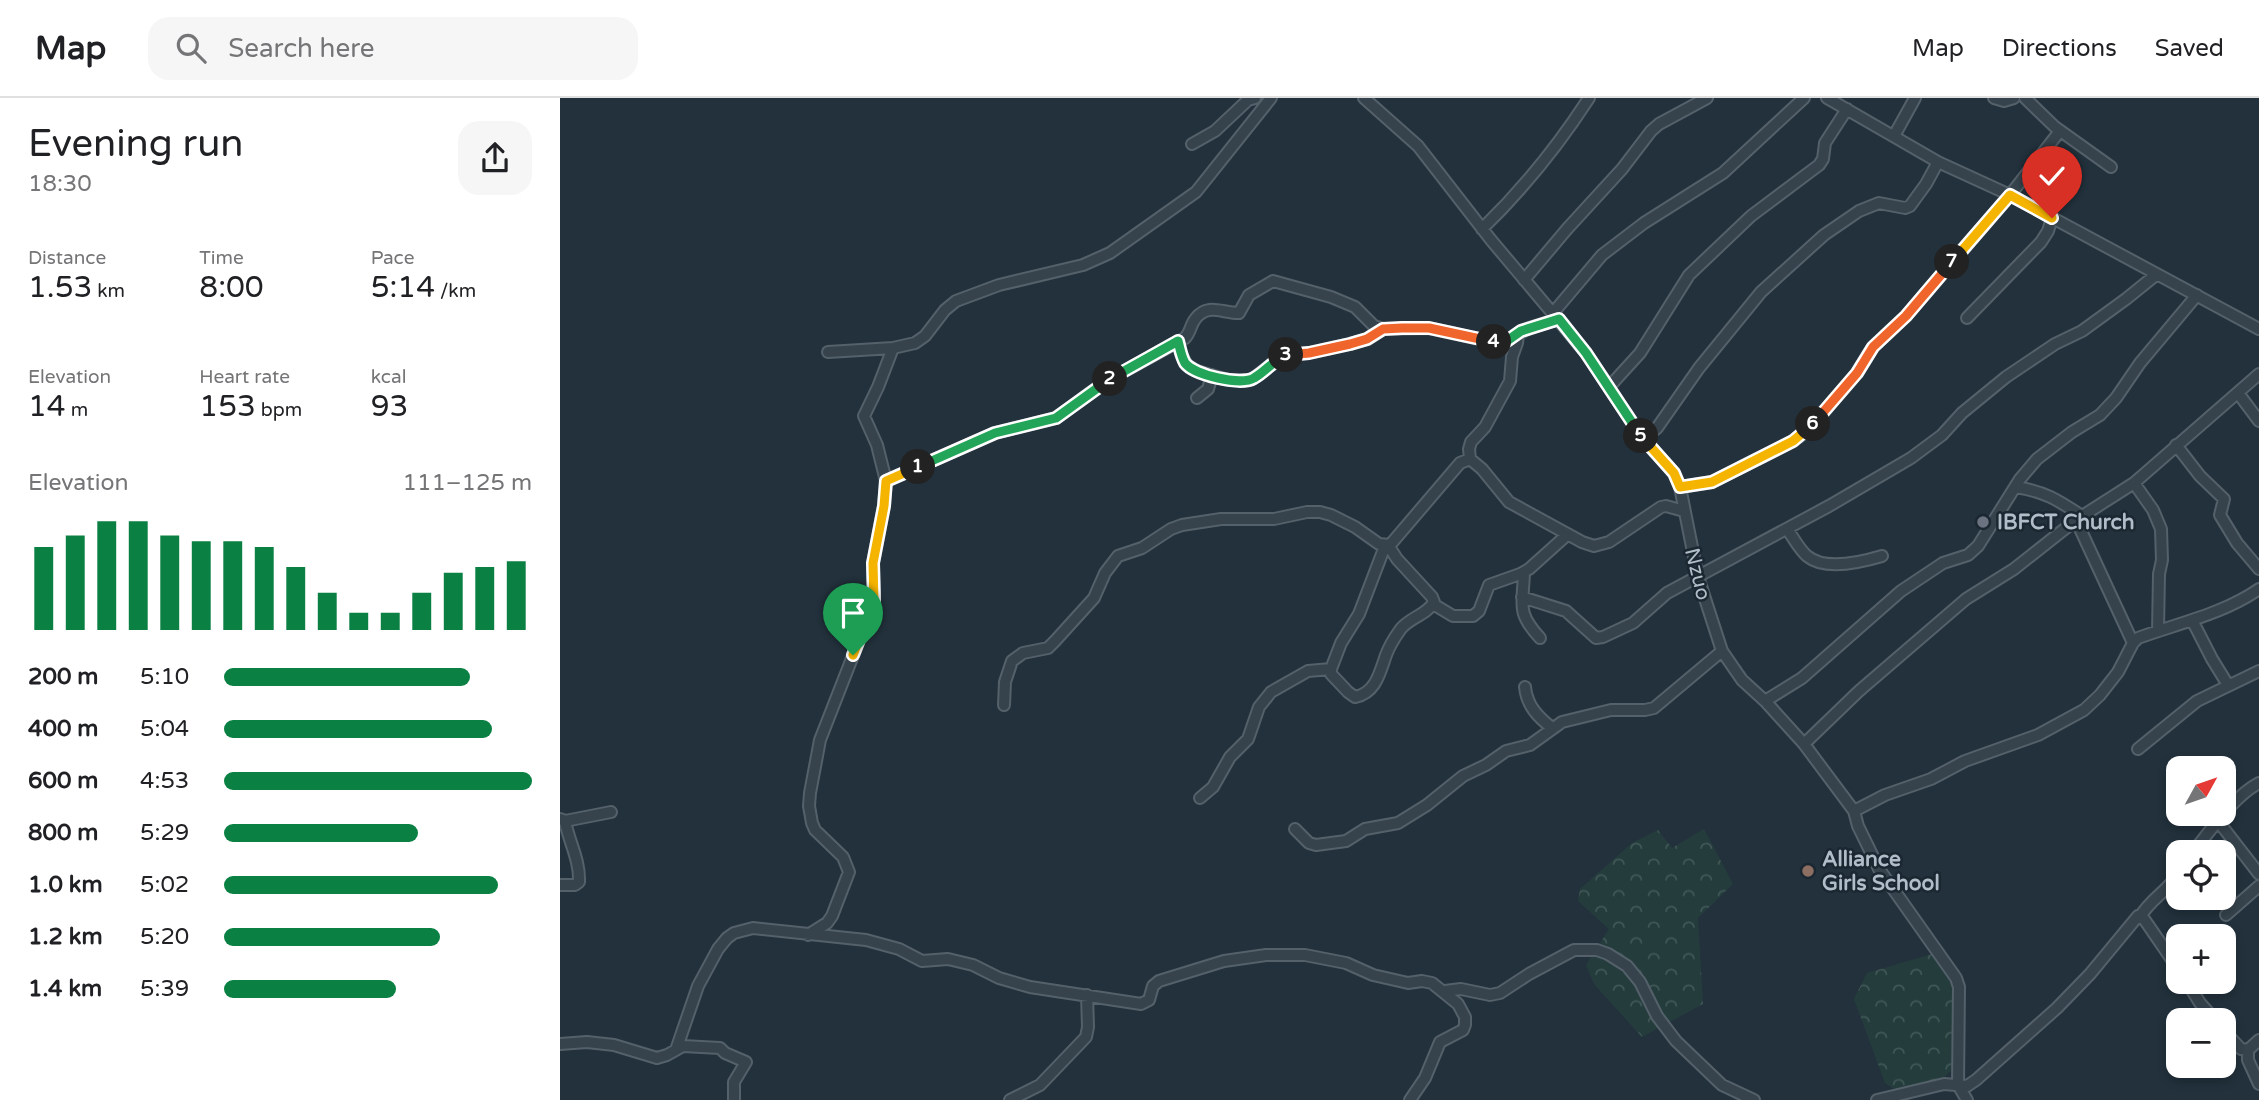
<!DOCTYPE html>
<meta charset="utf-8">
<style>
:root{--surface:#fff;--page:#f6f6f6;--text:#202124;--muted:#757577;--line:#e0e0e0;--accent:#0b8043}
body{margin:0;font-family:"Varela Round",sans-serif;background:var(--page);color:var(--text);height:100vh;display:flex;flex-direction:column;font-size:26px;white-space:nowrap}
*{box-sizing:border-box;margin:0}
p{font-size:23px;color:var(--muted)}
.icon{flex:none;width:38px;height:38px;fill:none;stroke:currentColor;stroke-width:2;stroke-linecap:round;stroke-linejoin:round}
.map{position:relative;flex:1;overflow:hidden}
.side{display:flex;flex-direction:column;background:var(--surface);width:560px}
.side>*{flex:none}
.needle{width:46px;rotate:50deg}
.buttons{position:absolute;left:1606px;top:658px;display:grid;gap:14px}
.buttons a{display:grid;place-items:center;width:70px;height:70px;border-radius:14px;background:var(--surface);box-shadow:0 4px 10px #0003;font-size:35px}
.pin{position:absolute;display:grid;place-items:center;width:60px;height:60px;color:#fff;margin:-72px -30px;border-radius:50% 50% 50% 0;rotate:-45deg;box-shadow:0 0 7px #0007}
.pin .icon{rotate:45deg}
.km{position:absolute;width:35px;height:35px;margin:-18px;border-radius:50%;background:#222;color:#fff;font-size:19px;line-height:35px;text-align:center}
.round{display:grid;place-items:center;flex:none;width:74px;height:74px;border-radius:21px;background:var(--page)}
.overview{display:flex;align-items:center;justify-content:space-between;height:119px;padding:0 28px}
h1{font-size:38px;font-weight:600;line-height:52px}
.stats{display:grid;grid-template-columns:repeat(3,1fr);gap:10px;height:119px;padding:7px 28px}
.stats div{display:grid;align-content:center}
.stats b{font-size:30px;font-weight:600}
.stats small{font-size:19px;font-weight:400}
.stats p{font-size:19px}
.chart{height:196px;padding:14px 28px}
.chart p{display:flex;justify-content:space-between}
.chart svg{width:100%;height:126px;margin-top:7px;stroke:var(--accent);stroke-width:6}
ul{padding:0 28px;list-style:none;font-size:23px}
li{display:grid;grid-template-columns:112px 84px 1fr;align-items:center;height:52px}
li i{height:18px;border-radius:9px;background:var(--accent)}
header{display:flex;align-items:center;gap:42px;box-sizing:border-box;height:98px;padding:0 35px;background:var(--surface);border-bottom:2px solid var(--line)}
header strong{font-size:33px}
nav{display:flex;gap:38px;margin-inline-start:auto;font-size:24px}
.search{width:490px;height:63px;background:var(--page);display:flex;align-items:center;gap:18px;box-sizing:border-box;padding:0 24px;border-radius:21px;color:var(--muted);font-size:26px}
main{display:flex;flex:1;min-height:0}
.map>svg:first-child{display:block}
.forest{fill:url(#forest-crowns)}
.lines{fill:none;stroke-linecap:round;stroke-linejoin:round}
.minor-casing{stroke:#54606a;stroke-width:14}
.minor{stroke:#36434c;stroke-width:10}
.split-1-casing{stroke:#fff;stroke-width:14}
.split-2-casing{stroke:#fff;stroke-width:14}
.split-3-casing{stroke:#fff;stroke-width:14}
.split-4-casing{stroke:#fff;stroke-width:14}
.split-5-casing{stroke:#fff;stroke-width:14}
.split-6-casing{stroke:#fff;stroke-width:14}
.split-7-casing{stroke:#fff;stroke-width:14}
.split-8-casing{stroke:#fff;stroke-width:14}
.split-1{stroke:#f5b400;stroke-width:9}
.split-2{stroke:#22a559;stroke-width:9}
.split-3{stroke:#22a559;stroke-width:9}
.split-4{stroke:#f0652b;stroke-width:9}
.split-5{stroke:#22a559;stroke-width:9}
.split-6{stroke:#f5b400;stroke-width:9}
.split-7{stroke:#f0652b;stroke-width:9}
.split-8{stroke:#f5b400;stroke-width:9}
.worship-dot{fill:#6b7280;stroke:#1b2731;stroke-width:2.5}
.education-dot{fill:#8d6e63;stroke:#1b2731;stroke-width:2.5}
.labels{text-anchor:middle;stroke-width:5;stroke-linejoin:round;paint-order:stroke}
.poi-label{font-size:21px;font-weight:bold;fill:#b1bdc8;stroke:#1b2731;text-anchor:start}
.street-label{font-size:21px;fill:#b1bdc8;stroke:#1b2731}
</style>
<header>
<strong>Map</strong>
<div class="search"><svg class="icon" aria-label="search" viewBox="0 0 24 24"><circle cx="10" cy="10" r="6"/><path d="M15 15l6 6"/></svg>Search here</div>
<nav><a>Map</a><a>Directions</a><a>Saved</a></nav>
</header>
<main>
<section class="side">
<div class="overview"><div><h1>Evening run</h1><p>18:30</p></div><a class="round"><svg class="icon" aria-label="share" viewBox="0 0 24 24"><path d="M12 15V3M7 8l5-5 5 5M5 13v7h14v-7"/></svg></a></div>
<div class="stats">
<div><p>Distance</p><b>1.53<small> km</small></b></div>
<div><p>Time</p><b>8:00</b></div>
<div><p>Pace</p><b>5:14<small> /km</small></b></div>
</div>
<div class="stats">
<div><p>Elevation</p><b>14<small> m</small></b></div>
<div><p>Heart rate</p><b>153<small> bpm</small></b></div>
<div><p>kcal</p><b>93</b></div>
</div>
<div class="chart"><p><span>Elevation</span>111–125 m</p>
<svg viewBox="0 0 160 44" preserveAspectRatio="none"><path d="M5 44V15M15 44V11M25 44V6M35 44V6M45 44V11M55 44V13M65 44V13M75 44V15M85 44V22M95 44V31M105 44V38M115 44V38M125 44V31M135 44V24M145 44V22M155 44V20"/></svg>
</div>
<ul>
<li><b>200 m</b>5:10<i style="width:80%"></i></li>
<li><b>400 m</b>5:04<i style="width:87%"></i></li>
<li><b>600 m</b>4:53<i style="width:100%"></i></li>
<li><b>800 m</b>5:29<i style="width:63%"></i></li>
<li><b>1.0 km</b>5:02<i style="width:89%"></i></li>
<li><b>1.2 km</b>5:20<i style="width:70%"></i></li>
<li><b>1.4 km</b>5:39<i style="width:56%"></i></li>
</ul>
</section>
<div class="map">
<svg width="1699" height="1002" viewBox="0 0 1699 1002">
<defs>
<pattern id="forest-crowns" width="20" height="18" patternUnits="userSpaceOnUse" patternTransform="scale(1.75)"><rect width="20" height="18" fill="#243d3c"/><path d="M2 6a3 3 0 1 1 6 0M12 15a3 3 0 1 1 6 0" fill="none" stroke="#415757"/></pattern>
</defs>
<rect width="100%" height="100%" fill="#22313c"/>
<path class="forest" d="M 1144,731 L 1173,786 L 1138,820 L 1143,906 L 1082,939 L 1034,886 L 1026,867 L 1049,831 L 1018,803 L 1020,791 L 1072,745 L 1098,732 L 1112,750 Z
M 1372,856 L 1392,885 L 1395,955 L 1391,973 L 1382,981 L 1337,993 L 1325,985 L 1294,901 L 1307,875 Z"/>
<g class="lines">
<defs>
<path id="minor" d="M 804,0 L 858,48 L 931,142 L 1026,255 L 1083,341 L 1114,375 L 1120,389 L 1138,479 L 1162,553 L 1182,582 L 1205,603 L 1244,646 L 1294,713 L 1298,728 L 1319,771 L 1396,880 L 1399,889 L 1398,987
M 1267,0 L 1378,64 L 1450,97 L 1699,231
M 1434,0 L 1444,3 L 1454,0
M 1465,0 L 1495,29 L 1551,69
M 1334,38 L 1355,0
M 632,46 L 655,33 L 688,2 L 695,0
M 922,131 C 963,91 998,48 1029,0
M 964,182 L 1007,131 L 1062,71 L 1091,33 L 1099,26 L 1147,0
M 993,215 L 1042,157 L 1084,125 L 1163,75 L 1244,0
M 1407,220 L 1481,144 L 1488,133 L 1492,120
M 618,243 L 621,256 L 627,267 L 637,273 L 668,282 L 691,282 L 724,257 L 749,255 L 790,246 L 808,241 L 823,231
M 268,254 L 333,250 L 355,245 L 365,238 L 385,212 L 396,203 L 439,187 L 523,167 L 550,155 L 636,94 L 711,0
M 1049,289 L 1080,255 L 1129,177 L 1191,118 L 1259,67 L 1263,61 L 1265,45 L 1287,11
M 1678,295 L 1699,323
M 637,300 L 648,291 L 652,277
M 1083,341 L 1097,330 L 1139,270 L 1201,194 L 1264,137 L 1299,113 L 1319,105 L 1345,110 L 1350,108 L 1366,86 L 1378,64
M 1616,347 L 1640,378 L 1664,401 L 1660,417 L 1677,445 L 1699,471
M 910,361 L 909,351 L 911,344 L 925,329 L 950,283 L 952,259 L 957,245 L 958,236
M 326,383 L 435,335 L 496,320 L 548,282 L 625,240 C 631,234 630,227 636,220 C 648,205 662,215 679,215 L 689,197 L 713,183 L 771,199 L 795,209 L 814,228 L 823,231 L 869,230 L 937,245 L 944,245 L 969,230 L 999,221
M 1574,385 L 1593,412 L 1601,431 L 1602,462 L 1599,476 L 1598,533
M 1120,389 L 1152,384 L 1233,343 L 1248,332 L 1297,275 L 1313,249 L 1346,218 L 1450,97 L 1500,33
M 1455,389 C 1484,393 1498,402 1522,418
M 1516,422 L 1573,545
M 1227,431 C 1233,439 1239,451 1247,458 C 1265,473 1302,464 1322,458
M 825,448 L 799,516 L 781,545 L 771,571 L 771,576 L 788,594 L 795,599 C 816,595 820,574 826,557 C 829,549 835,539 840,532 C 848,520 867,517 874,504 L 872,499 L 837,461 L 828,447
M 964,474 C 963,507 956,514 980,540
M 962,499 L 1006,513 L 1036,540 L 1043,539 L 1073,525 L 1107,495 L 1269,408 L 1351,360 L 1382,337 L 1402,315 L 1446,279 L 1495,246 L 1522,233 L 1566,201 L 1597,176
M 873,506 L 893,518 L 913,518 L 919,513 L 929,487 L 960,476 L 969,471 L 1008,436
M 1632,522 L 1652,561 L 1668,587
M 965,589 C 967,608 978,619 992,630
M 1205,603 L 1242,580 L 1341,493 L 1383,465 L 1408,457 L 1418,448 L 1460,381 L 1477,361 L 1512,334 L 1540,317 L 1556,300 L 1580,265 L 1637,197
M 444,607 L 445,584 L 452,563 L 463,555 L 488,550 L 495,543 L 534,500 L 545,475 L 558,458 L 582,450 L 611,431 L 622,427 L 661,421 L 714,421 L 747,414 L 760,414 L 771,417 L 795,429 L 819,446 L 830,447 L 900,365 L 910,361 L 922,371 L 949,404 L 1022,444 L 1034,448 L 1049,444 L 1101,409 L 1106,408 L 1124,413
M 1244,646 L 1299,593 L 1406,501 L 1454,471 L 1516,422 L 1574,385 L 1699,276
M 1578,651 L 1637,603 L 1699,573
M 640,700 L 653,689 L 670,659 L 688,641 L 699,609 L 711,594 L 748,573 L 771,571
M 1294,713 L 1325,697 L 1371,681 L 1405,663 L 1478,637 L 1524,612 L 1540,597 L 1558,574 L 1573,545 L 1578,540 C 1619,525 1663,516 1699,491
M 0,721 L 5,723 L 51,714
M 1658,723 L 1699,776
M 735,731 L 749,745 L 756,747 L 786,743 L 805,731 L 838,725 L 867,707 L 903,678 L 926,667 L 946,653 L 970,647 L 1002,624 L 1051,612 L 1085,612 L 1094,610 L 1162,553
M 1633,754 C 1651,732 1674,698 1699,685
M 0,787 L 15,787 L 19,784 C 20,762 9,744 5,723
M 1666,817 L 1699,788
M 1580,819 C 1590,801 1608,793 1619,775
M 248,837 L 267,825 L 272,818 L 289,774 L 283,759 L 255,732 L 252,725 L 249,708 L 250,695 L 260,642 L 314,504 L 313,465 L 324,408 L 326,383 L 317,347 L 304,318 L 318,289 L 333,250
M 1627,884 L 1640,905 L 1655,922
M 885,893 L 901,891 L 930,897 L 940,895 L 969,876 L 1014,852 L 1037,852 L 1048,856 L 1067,868 L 1080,884 L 1097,918 L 1116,943 L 1162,987 L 1194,1002
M 1664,933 L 1681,951 L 1688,952 L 1699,942
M 0,946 L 27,944 L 54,947 L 97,960 L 107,957 L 123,948 L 160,950 L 165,955 L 186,964 L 174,984 L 174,1002
M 116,952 L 138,888 L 158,851 L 167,840 L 174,835 L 193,830 L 306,842 L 339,851 L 362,863 L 388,861 L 413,867 L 439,880 L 470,889 L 581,906 L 589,902 L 593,888 L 599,883 L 664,863 L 706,857 L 745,857 L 786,865 L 813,877 L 848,885 L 862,883 L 872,885 L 898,906 L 905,919 L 905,927 L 903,932 L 880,944 L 865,980 L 850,1002
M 1688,952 L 1688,962 L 1699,986
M 1398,987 L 1407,1002
M 450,1002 L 480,987 L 526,939 L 528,929 L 527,897
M 1317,1002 L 1384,986 L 1407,988 L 1416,982 L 1497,910 L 1530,876 L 1578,818 L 1584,821 L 1619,872"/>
</defs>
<use href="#minor" class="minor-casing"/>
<use href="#minor" class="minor"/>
</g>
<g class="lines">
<defs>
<path id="split-1" d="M 293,557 L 314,504 L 313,465 L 324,408 L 326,383 L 358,369"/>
<path id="split-2" d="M 358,369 L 435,335 L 496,320 L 550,281"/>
<path id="split-3" d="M 550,281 L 618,243 C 620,250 621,258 625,265 C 634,277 681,288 694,280 C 706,273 714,262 726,257"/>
<path id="split-4" d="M 726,257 L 749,255 L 790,246 L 807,241 L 823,231 L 842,230 L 869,230 L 934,244"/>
<path id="split-5" d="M 934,244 L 944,245 L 961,233 L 999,221 L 1026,255 L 1081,338"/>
<path id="split-6" d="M 1081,338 L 1114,375 L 1120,389 L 1152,384 L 1233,343 L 1253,326"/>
<path id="split-7" d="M 1253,326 L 1297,275 L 1313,249 L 1346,218 L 1392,164"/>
<path id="split-8" d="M 1392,164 L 1450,97 L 1492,120"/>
</defs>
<use href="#split-1" class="split-1-casing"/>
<use href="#split-2" class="split-2-casing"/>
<use href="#split-3" class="split-3-casing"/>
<use href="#split-4" class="split-4-casing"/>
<use href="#split-5" class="split-5-casing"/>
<use href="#split-6" class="split-6-casing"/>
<use href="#split-7" class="split-7-casing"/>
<use href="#split-8" class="split-8-casing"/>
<use href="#split-1" class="split-1"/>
<use href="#split-2" class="split-2"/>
<use href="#split-3" class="split-3"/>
<use href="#split-4" class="split-4"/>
<use href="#split-5" class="split-5"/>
<use href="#split-6" class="split-6"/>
<use href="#split-7" class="split-7"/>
<use href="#split-8" class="split-8"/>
</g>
<circle class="worship-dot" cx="1423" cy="424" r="7"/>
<circle class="education-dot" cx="1248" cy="773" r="7"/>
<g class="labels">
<g class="poi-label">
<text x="1437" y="431">IBFCT Church</text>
<text x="1262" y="768">Alliance<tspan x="1262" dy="24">Girls School</tspan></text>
</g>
<g class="street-label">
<text transform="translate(1138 476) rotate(76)" y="7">Nzuo</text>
</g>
</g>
</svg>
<div class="buttons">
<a><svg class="needle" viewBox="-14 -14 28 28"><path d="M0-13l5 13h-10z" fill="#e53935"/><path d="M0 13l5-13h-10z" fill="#757577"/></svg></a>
<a><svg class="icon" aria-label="locate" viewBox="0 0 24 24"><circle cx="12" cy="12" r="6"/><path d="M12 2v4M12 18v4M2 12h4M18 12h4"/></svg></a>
<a>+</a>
<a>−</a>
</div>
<div class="pin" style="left:293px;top:557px;background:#1e9e55"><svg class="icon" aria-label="arrive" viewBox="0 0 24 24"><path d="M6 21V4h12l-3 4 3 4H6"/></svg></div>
<div class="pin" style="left:1492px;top:120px;background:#d93025"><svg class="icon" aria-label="check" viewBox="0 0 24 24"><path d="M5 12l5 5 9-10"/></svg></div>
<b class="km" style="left:358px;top:369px">1</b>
<b class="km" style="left:550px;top:281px">2</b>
<b class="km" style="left:726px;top:257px">3</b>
<b class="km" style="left:934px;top:244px">4</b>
<b class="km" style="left:1081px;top:338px">5</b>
<b class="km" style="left:1253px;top:326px">6</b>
<b class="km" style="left:1392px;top:164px">7</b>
</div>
</main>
